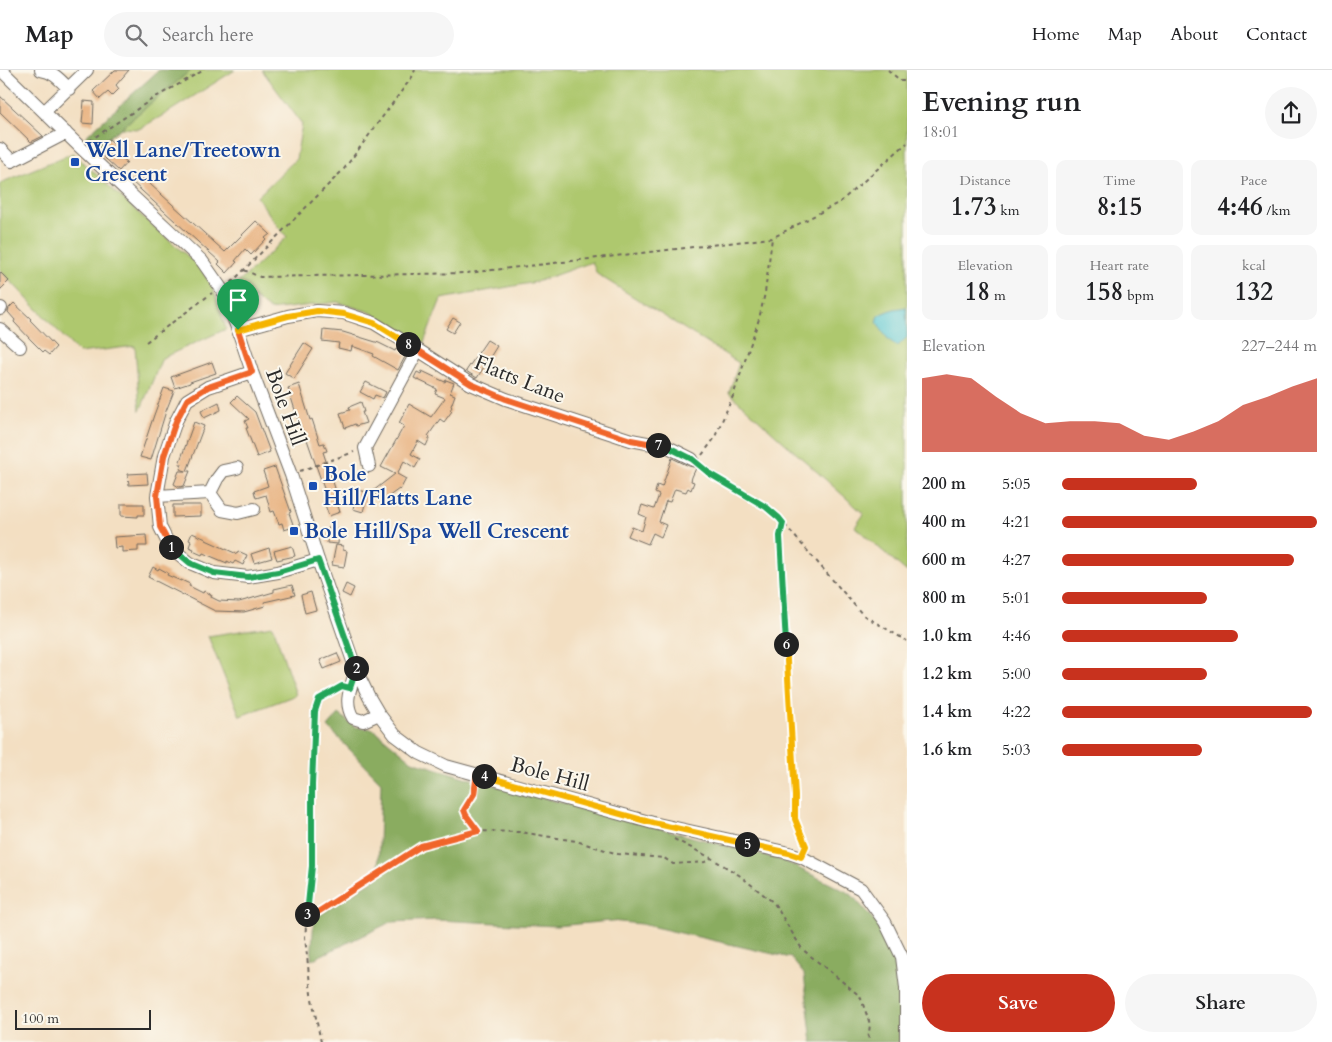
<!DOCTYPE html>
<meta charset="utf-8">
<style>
:root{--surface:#fff;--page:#f6f6f6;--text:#202124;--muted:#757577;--line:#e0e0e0;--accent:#c8321e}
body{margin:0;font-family:Cardo,serif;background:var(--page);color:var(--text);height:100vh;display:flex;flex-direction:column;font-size:19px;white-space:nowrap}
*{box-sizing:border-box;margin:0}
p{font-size:16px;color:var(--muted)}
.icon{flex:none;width:28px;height:28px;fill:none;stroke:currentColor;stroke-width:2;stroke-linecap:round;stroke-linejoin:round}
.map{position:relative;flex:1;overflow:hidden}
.sheet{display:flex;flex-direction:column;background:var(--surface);width:425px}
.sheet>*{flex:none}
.scale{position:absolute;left:15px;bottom:12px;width:136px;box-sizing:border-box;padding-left:5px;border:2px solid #2b2b2b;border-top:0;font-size:14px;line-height:18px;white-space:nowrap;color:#2b2b2b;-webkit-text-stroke:4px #fbf7ec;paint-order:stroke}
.pin{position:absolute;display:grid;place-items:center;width:42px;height:42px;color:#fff;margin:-51px -21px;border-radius:50% 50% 50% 0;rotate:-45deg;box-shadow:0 0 5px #0007}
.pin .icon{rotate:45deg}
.km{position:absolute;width:25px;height:25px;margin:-12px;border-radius:50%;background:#222;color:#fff;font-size:14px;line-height:25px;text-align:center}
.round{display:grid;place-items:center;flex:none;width:52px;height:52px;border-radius:26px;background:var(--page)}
.overview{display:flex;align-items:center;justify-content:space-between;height:85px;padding:0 15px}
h1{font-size:28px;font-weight:700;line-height:38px}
.figures{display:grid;grid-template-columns:repeat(3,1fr);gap:8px;height:85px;padding:5px 15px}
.figures div{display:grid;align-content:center;border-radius:10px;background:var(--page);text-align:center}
.figures b{font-size:25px;font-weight:700}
.figures small{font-size:14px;font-weight:400}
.figures p{font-size:14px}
.chart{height:140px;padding:10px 15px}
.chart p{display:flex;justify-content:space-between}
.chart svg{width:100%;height:90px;margin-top:5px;fill:var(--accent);opacity:.7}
.cta{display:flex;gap:10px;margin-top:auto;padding:10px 15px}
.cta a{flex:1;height:58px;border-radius:30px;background:var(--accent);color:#fff;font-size:20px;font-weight:700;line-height:58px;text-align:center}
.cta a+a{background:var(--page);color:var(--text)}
ul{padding:0 15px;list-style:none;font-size:16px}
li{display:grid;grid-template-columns:80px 60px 1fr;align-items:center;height:38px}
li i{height:12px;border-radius:6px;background:var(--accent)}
header{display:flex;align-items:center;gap:30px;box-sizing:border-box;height:70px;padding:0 25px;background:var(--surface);border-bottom:1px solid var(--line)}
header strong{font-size:24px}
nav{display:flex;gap:28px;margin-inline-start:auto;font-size:18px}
.search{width:350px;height:45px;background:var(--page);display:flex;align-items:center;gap:12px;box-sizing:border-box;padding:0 18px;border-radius:28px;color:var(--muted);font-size:19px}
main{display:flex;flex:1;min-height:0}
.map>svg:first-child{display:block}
.green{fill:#aec86e;stroke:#6c7a4c}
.forest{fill:#8aac61;stroke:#5a6c46}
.water{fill:#5bc8d2;stroke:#437a7e}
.building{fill:#e9b686}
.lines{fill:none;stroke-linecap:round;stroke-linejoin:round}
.minor-casing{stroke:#716a60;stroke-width:14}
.path{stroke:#716a60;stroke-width:2;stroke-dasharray:4 4;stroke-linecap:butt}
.minor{stroke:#fff;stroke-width:12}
.split-1-casing{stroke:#fff;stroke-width:10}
.split-2-casing{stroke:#fff;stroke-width:10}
.split-3-casing{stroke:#fff;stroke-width:10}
.split-4-casing{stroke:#fff;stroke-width:10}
.split-5-casing{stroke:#fff;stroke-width:10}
.split-6-casing{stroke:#fff;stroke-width:10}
.split-7-casing{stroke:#fff;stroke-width:10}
.split-8-casing{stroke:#fff;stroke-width:10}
.split-9-casing{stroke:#fff;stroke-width:10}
.split-1{stroke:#f0652b;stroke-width:6}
.split-2{stroke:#22a559;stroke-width:6}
.split-3{stroke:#22a559;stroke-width:6}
.split-4{stroke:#f0652b;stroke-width:6}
.split-5{stroke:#f5b400;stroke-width:6}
.split-6{stroke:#f5b400;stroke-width:6}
.split-7{stroke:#22a559;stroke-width:6}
.split-8{stroke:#f0652b;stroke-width:6}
.split-9{stroke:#f5b400;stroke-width:6}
.transit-dot{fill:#1a4fb4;stroke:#fbf7ec;stroke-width:2}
.labels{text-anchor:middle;stroke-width:4;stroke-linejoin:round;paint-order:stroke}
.transit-label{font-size:21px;font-weight:bold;fill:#164399;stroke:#fbf7ec;text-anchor:start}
.street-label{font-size:21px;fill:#2b2b2b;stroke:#fbf7ec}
</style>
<header>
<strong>Map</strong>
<div class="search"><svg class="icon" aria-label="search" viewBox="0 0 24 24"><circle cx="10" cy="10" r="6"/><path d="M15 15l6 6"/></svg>Search here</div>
<nav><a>Home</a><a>Map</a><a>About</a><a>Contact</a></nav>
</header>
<main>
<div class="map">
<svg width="907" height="972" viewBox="0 0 907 972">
<rect width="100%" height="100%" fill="#fbf7ec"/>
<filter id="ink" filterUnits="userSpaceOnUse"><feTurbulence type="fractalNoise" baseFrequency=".02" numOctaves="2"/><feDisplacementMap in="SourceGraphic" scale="10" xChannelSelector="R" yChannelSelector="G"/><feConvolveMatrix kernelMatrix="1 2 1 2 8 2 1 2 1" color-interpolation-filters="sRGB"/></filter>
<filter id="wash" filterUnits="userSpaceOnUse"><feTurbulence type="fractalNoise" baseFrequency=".0096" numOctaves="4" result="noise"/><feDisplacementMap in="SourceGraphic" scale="20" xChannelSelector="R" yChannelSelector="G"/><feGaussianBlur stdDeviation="1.12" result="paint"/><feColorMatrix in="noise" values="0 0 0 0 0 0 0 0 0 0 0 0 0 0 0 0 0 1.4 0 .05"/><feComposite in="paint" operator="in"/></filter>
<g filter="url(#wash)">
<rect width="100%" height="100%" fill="#f3dfc2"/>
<path class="green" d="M 191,0 L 235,0 L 167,43 L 139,59 L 121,58 Z
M 262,0 L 907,0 L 907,502 L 855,457 L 864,444 L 729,323 L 739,293 L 597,204 L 592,192 L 536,212 L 441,229 L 423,275 L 370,242 L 337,232 L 270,240 L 237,214 L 287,167 L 279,158 L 257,127 L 296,89 L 302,54 Z
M 73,83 L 136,141 L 199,196 L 213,218 L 226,259 L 162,288 L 140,341 L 135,276 L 79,283 L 0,200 L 0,113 Z
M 273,556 L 296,625 L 240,646 L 208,566 Z"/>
<path class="forest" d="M 159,0 L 191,0 L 121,58 L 92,80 L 84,68 Z
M 339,644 L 355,657 L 373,659 L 412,691 L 467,708 L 784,791 L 851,824 L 878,855 L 894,887 L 899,916 L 899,972 L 812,972 L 804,904 L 791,888 L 641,854 L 610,851 L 556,856 L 437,850 L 391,852 L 311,890 L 314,849 L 378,807 L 381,712 L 328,657 Z"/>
<path class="water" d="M 906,237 L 907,267 L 898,276 C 887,271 883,262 877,252 L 879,245 L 894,239 Z"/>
<g id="blocks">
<path class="building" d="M 115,0 L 129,0 L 116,15 L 119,19 L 112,26 L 108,22 L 100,29 L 93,21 Z
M 0,26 L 43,66 L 31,72 L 0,42 Z
M 84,31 L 94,32 L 93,54 L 82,53 Z
M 109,69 L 126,84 L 122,88 L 127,92 L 119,101 L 95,79 L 101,74 Z
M 140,105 L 225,182 L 256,151 L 270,164 L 265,168 L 266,169 L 251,185 L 245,179 L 235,191 L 237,192 L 227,203 L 218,194 L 220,192 L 131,111 Z
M 0,202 L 9,211 L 0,220 Z
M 14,233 L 31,249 L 30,250 L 56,277 L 49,285 L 44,281 L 43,282 L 31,270 L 14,252 L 15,250 L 8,242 L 9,238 Z
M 453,248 L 460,252 L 453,263 L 446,259 Z
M 323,260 L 343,262 L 379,273 L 395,281 L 396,279 L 406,285 L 398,300 L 373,286 L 374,284 L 352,276 L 351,281 L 338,278 L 339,273 L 322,271 Z
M 487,270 L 497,276 L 477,308 L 466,301 Z
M 304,273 L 313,279 L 294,309 L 285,303 Z
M 212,292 L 216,303 L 190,312 L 190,313 L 175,318 L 171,307 Z
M 422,301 L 445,312 L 446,310 L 454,313 L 450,323 L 455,325 L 451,336 L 452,337 L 450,340 L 452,341 L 444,352 L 440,349 L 428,366 L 430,367 L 426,376 L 418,371 L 411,384 L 420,389 L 415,398 L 404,391 L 397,404 L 406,409 L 400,420 L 399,419 L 381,432 L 373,421 L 395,404 L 381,397 L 404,356 L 399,353 L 409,334 L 431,347 L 445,328 L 435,324 L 437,319 L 414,308 L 417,302 L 421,304 Z
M 366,312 L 386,322 L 383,328 L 375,325 L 373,329 L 360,322 Z
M 299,314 L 310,350 L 312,349 L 320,374 L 324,373 L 327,381 L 323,382 L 335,418 L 334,419 L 335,423 L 334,424 L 340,442 L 329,446 L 324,432 L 328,430 L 304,361 L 302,362 L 288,318 Z
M 164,318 L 174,321 L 166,341 L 151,390 L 140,387 L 154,345 Z
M 237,326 L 255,342 L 270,382 L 257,387 L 246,358 L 248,358 L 245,351 L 249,349 L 231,332 Z
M 219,332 L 221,340 L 204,348 L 201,341 Z
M 361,332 L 364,342 L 362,342 L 366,353 L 356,356 L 355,354 L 345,358 L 340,343 L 350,340 L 349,337 Z
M 194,352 L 204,356 L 187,401 L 190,401 L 184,416 L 179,417 L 174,414 L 179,401 L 186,401 L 180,399 L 182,394 L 179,394 Z
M 672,388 L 689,396 L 693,397 L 697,396 L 692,407 L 691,411 L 694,412 L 691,420 L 688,418 L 686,422 L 675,419 L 670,432 L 666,431 L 659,452 L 666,455 L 661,467 L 653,463 L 648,474 L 628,466 L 632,457 L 642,461 L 646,447 L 639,444 L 642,435 L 654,439 L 659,425 L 655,423 L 657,415 L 662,417 Z
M 275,397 L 291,442 L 289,443 L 294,457 L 284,460 L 282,453 L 279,454 L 274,441 L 271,442 L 266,425 L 256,428 L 254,421 L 268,416 L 263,401 Z
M 147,403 L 148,414 L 129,415 L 128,404 Z
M 357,420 L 368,422 L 363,442 L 353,439 Z
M 121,434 L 144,434 L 144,445 L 138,445 L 138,447 L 121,446 Z
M 173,435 L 201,435 L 201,446 L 173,447 Z
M 328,458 L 339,459 L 338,474 L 327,473 Z
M 192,463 L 206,469 L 206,470 L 237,484 L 238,481 L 247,485 L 243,495 L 235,491 L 233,494 L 227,491 L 227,493 L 203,483 L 202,485 L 193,481 L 194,479 L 189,477 L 191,471 L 189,470 Z
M 146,465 L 147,476 L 138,476 L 138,481 L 122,482 L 122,477 L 115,478 L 114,467 Z
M 336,475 L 343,476 L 343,480 L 347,481 L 344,497 L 332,495 Z
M 292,476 L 295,486 L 277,490 L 274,481 Z
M 269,478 L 272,488 L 254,493 L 251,484 Z
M 153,497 L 158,500 L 159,498 L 168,503 L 167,505 L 181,511 L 181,510 L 190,514 L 189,516 L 203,523 L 204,521 L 212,525 L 211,527 L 219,531 L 239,532 L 274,522 L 274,519 L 292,515 L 295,525 L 264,532 L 265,536 L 244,542 L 215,541 L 148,507 Z
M 346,514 L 354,518 L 350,527 L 342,523 Z
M 311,522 L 316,540 L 305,543 L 301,525 Z
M 337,583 L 341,592 L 324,599 L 320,590 Z"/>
</g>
</g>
<g filter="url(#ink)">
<use href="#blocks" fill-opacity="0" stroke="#716a60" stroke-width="1"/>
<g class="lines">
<defs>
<path id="minor" d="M 1,0 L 80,77 L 202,191 L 223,221 L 238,260 L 252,302 L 291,405 L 318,490 L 356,600 L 369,627 L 379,644 L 395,665 L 419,683 L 446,696 L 653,753 L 789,783 L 801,787 L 861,819 L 885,852 L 902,887 L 906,918 L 906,972
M 41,0 C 54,2 60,10 69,19
M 44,42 L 87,0
M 0,79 L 12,91 L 66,63
M 0,239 L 1,238
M 0,259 L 20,277
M 238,260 L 288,246 L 317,241 L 344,243 L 374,253 L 418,280 L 471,314 L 506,329 L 631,370 L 668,377 L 692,389
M 252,302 L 208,317 L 187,330 L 176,351 L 164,386 L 157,426 L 160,457 L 170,477 L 190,493 L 214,503 L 248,507 L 278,502 L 318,490
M 369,396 L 365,378 L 418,280
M 210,423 L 217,409 L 223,401 L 237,398
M 157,426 L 210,423 L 222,440 L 238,443 L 254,439
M 356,600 C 351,618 343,631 353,648 L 363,651 L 379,644"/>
</defs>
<use href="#minor" class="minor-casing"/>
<path class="path" d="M 888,0 L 901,11 L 907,11
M 89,71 L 154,28 L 204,0
M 244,200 L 260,207 L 467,203 L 772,168 L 840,132 L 907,73
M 231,213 L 344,99 L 412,7 L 415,0
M 146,272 L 212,223
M 702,385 L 714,369 L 733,326 L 759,249 L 765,223 L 772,168
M 700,395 C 725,415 754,428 779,448 L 863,545 L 907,571
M 300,401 L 354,382
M 783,453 L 780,466 L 795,726 L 795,749 L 806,777 L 805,778
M 318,633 L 323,632 L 324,627
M 475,715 L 474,724 L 464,740 L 466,745 L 478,761
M 674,769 L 711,788 L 739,805 L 774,833 L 802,879 L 860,926 L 870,954 L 868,972
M 307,849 L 421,776 L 478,761 L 520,762 L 576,771 L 618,784 L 664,788 L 673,794 L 705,792 L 711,788
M 321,972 L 311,924 L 305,867 L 312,796 L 312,715 L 315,641 L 319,629 L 339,618"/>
<use href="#minor" class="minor"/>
</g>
</g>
<g class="lines" filter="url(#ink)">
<defs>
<path id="split-1" d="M 171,477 L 160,457 L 157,426 L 164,386 L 176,351 L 187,330 L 208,317 L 252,302 L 238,260"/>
<path id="split-2" d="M 171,477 L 190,493 L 214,503 L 248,507 L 278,502 L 318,490 L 356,598"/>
<path id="split-3" d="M 307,844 L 312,796 L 312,715 L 315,641 L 319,629 L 342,616 L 350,618 L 356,600 L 356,598"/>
<path id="split-4" d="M 307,844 L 307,849 L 421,776 L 478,761 L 466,745 L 464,740 L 474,724 L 477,704 L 484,706"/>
<path id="split-5" d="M 484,706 L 653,753 L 747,774"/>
<path id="split-6" d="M 747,774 L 789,783 L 801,787 L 806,776 L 795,749 L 795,726 L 786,574"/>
<path id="split-7" d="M 658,375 L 668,377 L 692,389 L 710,404 L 766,437 L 779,448 L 783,453 L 780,466 L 786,574"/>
<path id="split-8" d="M 408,274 L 471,314 L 506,329 L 631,370 L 658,375"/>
<path id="split-9" d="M 238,260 L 288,246 L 317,241 L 344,244 L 374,253 L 408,274"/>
</defs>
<use href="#split-1" class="split-1-casing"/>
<use href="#split-2" class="split-2-casing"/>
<use href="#split-3" class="split-3-casing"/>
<use href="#split-4" class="split-4-casing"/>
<use href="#split-5" class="split-5-casing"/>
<use href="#split-6" class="split-6-casing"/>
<use href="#split-7" class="split-7-casing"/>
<use href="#split-8" class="split-8-casing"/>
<use href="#split-9" class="split-9-casing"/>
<use href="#split-1" class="split-1"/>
<use href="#split-2" class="split-2"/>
<use href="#split-3" class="split-3"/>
<use href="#split-4" class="split-4"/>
<use href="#split-5" class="split-5"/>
<use href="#split-6" class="split-6"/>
<use href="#split-7" class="split-7"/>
<use href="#split-8" class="split-8"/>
<use href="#split-9" class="split-9"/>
</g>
<g class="transit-dot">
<rect x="70" y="87" width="10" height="10" rx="2.5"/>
<rect x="308" y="411" width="10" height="10" rx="2.5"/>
<rect x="289" y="456" width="10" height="10" rx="2.5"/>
</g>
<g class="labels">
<g class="transit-label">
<text x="85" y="87">Well Lane/Treetown<tspan x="85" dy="24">Crescent</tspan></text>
<text x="323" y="411">Bole<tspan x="323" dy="24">Hill/Flatts Lane</tspan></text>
<text x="304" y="468">Bole Hill/Spa Well Crescent</text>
</g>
<g class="street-label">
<text transform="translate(520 309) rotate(22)" y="7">Flatts Lane</text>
<text transform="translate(286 337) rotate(70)" y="7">Bole Hill</text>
<text transform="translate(550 704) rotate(15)" y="7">Bole Hill</text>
</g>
</g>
</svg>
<div class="scale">100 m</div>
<div class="pin" style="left:238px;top:260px;background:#1e9e55"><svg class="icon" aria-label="arrive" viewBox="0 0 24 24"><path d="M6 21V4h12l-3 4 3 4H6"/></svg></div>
<b class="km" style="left:171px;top:477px">1</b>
<b class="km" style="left:356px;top:598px">2</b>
<b class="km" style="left:307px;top:844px">3</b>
<b class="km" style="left:484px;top:706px">4</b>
<b class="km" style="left:747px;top:774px">5</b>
<b class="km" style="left:786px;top:574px">6</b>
<b class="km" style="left:658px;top:375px">7</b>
<b class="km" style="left:408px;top:274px">8</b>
</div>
<section class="sheet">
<div class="overview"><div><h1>Evening run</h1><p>18:01</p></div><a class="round"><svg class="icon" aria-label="share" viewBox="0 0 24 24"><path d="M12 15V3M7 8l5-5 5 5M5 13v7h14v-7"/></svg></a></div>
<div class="figures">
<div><p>Distance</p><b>1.73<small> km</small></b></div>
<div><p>Time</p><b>8:15</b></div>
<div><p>Pace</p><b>4:46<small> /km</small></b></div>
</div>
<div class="figures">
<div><p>Elevation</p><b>18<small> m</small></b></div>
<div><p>Heart rate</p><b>158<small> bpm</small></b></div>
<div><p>kcal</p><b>132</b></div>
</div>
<div class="chart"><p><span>Elevation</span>227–244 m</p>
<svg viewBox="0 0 160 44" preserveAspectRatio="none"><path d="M0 44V8L10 6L20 8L30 17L40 25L50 30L60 29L70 29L80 30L90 36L100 38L110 34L120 29L130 21L140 17L150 12L160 8V44z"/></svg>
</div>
<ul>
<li><b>200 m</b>5:05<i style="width:53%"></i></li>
<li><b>400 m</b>4:21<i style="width:100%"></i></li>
<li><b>600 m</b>4:27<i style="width:91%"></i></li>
<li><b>800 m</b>5:01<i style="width:57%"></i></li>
<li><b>1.0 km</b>4:46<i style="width:69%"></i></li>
<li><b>1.2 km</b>5:00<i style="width:57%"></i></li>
<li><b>1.4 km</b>4:22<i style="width:98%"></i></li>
<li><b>1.6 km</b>5:03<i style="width:55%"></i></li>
</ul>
<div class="cta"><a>Save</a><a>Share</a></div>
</section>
</main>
